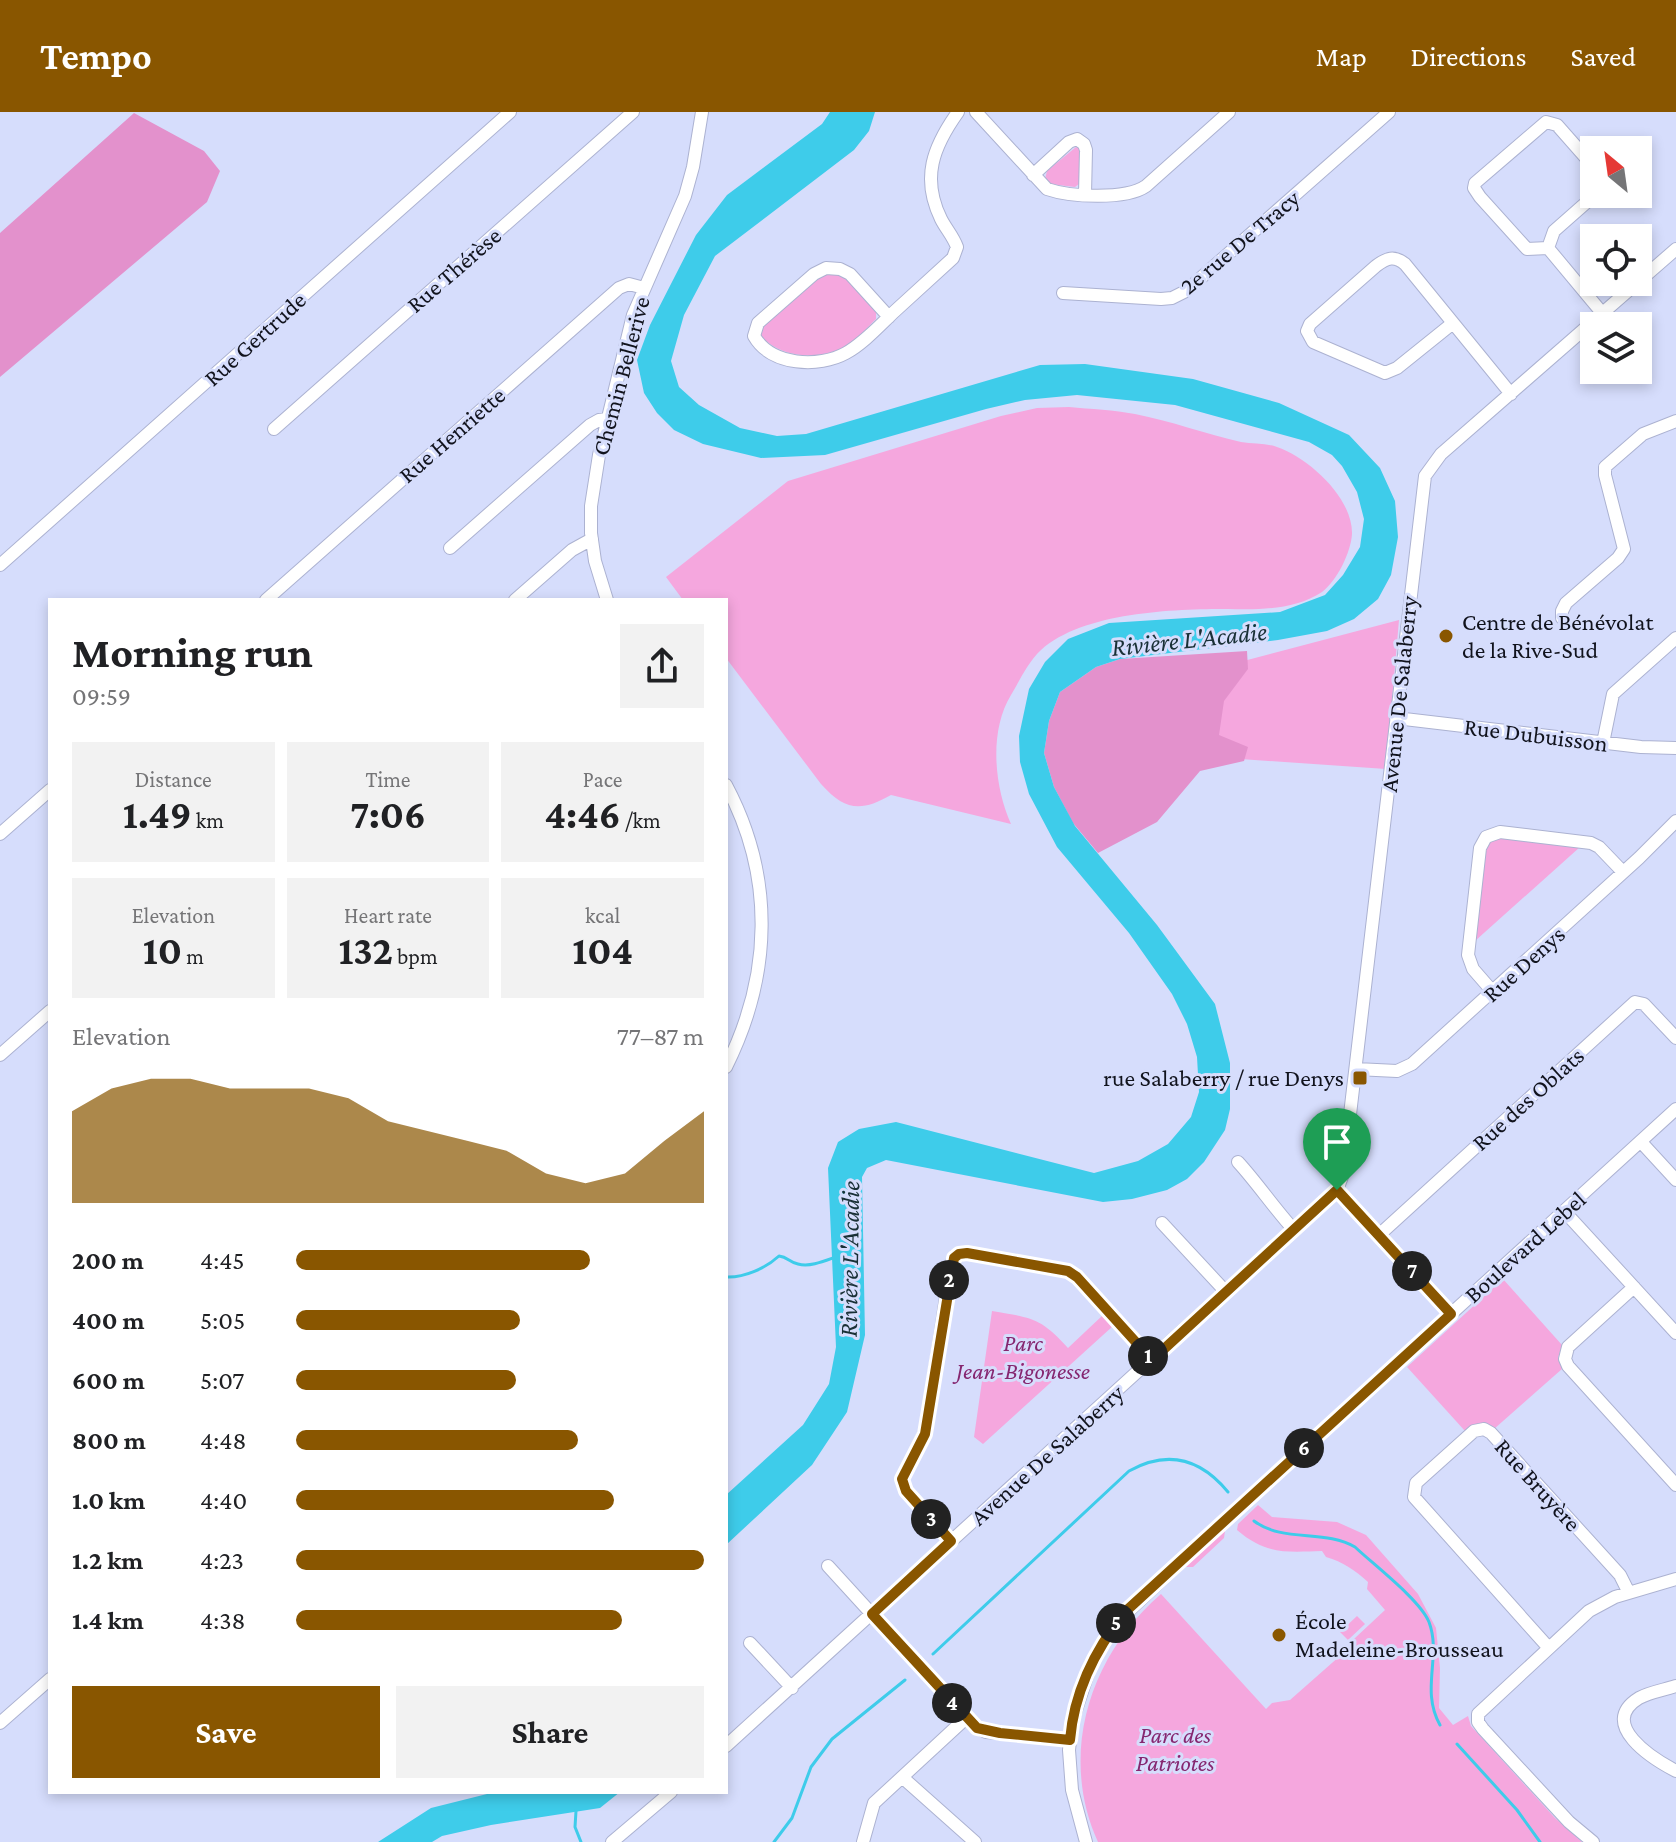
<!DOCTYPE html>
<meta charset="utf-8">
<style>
:root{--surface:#fff;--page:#f2f2f2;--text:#202124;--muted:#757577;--accent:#895600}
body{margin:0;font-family:"Crimson Pro",serif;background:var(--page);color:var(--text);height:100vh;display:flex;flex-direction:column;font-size:30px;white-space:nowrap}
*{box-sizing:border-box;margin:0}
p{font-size:26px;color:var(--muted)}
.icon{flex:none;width:44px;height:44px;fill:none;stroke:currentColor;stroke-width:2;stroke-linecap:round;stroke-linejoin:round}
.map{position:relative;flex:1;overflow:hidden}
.details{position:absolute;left:48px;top:486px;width:680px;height:1196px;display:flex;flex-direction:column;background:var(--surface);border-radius:0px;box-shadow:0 4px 12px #0003}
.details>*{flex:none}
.needle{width:52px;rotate:331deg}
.buttons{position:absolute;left:1580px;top:24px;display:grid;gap:16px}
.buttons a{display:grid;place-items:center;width:72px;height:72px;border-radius:0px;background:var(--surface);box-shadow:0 4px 12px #0003;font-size:40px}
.pin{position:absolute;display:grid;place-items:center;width:68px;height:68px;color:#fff;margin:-82px -34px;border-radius:50% 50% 50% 0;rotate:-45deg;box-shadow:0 0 8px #0007}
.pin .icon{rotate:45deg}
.km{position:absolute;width:40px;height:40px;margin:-20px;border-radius:50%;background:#222;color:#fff;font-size:22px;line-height:40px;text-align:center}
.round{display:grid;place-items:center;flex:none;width:84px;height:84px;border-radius:0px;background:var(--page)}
.headline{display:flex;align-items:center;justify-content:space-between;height:136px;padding:0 24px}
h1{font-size:44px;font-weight:700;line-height:60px}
.stats{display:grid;grid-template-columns:repeat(3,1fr);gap:12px;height:136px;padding:8px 24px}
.stats div{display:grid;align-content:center;border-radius:0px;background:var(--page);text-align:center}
.stats b{font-size:40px;font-weight:700}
.stats small{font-size:22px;font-weight:400}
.stats p{font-size:22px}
.chart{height:224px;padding:16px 24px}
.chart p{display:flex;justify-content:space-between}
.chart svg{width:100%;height:144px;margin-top:8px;fill:var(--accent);opacity:.7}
.primary-button{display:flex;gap:16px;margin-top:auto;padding:16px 24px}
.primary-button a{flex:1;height:92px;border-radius:0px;background:var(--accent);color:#fff;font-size:32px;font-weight:700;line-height:92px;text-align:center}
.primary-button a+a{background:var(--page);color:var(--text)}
ul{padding:0 24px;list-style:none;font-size:26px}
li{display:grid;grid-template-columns:128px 96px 1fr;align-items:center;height:60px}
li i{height:20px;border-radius:10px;background:var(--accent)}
header{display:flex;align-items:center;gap:48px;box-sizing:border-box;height:112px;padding:0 40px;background:var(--accent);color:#fff}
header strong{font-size:38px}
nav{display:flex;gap:44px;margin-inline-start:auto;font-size:28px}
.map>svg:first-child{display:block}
.green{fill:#f5a7de}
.forest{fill:#e391cc}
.water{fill:#3eccea}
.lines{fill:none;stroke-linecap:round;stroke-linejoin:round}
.stream{stroke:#3eccea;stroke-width:3}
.minor-casing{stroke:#acb2d1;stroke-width:14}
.minor{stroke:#fff;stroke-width:12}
.route-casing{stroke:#fff;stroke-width:16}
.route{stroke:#895600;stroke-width:10}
.poi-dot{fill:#895600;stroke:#d6ddfc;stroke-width:3}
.labels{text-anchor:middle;stroke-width:6;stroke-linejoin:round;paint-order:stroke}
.street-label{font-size:24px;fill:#11131d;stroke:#d6ddfc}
.poi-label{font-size:24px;fill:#11131d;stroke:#d6ddfc;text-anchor:start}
.park-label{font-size:24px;font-style:italic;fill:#852670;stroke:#d6ddfc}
.water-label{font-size:26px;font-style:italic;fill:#193036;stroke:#d6ddfc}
</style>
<header>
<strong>Tempo</strong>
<nav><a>Map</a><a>Directions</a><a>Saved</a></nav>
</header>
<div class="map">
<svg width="1676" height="1730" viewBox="0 0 1676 1730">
<rect width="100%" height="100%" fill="#d6ddfc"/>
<path class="green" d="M 1076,35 L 1081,37 L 1079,72 L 1075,75 L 1050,72 L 1045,67 L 1047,59 Z
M 830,161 C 850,163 864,186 876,200 L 876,207 C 866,217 855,230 842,236 C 816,249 779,245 760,223 L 761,216 L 813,170 Z
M 1069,295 C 1091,297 1114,298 1135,302 C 1171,309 1206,322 1241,330 C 1253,332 1266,331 1277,335 C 1309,346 1353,386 1352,422 C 1351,440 1337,469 1322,480 C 1295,498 1258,498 1228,497 C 1174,497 1083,500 1041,538 C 1028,550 1020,568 1011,583 C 989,619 994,674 1011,712 L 891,683 C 861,700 845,699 821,672 L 726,546 L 726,488 L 683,488 L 666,465 L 788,369 L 1001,304 L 1037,296 Z
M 1399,508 L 1386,657 L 1212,645 L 1217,556 Z
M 1499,726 L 1580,735 L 1475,829 L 1486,738 L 1490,729 Z
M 1503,1167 L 1562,1233 L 1558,1246 L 1562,1257 L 1494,1317 L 1474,1313 L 1465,1319 L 1407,1255 Z
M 992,1199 C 1032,1206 1040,1205 1068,1236 L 1103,1203 L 1113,1214 L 983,1332 L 974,1325 Z
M 1258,1393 L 1272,1405 L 1337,1410 L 1366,1423 L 1418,1482 L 1436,1516 L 1440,1556 L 1439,1596 L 1453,1613 L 1468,1604 L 1471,1614 L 1555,1706 L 1582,1730 L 1098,1730 C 1058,1642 1090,1543 1161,1482 L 1266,1597 L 1272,1591 L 1290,1588 L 1341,1543 L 1340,1540 L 1385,1498 L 1367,1477 L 1368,1470 C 1355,1458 1343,1450 1326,1445 L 1322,1439 C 1287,1440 1266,1443 1237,1418 L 1238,1412 Z
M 1223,1417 L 1225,1419 L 1224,1426 L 1193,1455 L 1182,1455 Z
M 1357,1504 L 1365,1512 L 1348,1528 L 1340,1520 Z"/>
<path class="forest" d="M 134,1 L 204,39 L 220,59 L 207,90 L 0,265 L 0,121 Z
M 1247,539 L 1248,557 L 1224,589 L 1219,623 L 1248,635 L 1244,649 L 1200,659 L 1157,710 L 1098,741 L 1073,711 L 1054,675 L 1044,641 L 1049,609 L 1060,580 L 1096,555 L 1120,547 Z"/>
<path class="water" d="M 830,0 L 875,0 L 869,19 L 854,38 L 715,144 L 684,203 L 671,249 L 679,275 L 699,293 L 740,316 L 777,324 L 806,322 L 1040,253 L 1085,252 L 1193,267 L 1279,291 L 1349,323 L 1380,356 L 1395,389 L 1398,425 L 1391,463 L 1378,487 L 1354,507 L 1327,519 L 1278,528 L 1120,547 L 1096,555 L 1060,580 L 1049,609 L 1044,641 L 1054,675 L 1075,714 L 1157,813 L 1215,892 L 1230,951 L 1230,997 L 1225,1018 L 1204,1050 L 1187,1067 L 1167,1078 L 1132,1087 L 1103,1090 L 886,1048 L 867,1056 L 862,1065 L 865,1223 L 847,1300 L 812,1353 L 726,1433 L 726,1383 L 803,1313 L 829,1272 L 836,1235 L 828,1056 L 838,1030 L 859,1017 L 896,1010 L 1094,1061 L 1138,1049 L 1168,1032 L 1191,1005 L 1199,980 L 1197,945 L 1187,912 L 1172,882 L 1129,821 L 1057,735 L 1029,682 L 1020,650 L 1019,624 L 1029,577 L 1045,550 L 1068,527 L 1109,511 L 1280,500 L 1325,483 L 1343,463 L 1360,435 L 1364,407 L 1357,380 L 1342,354 L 1332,343 L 1309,330 L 1175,293 L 1077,283 L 1025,288 L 986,297 L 825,343 L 761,346 L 703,332 L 674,318 L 657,301 L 644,281 L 637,248 L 650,213 L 696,123 L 727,83 L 822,12 Z
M 495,1680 L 620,1680 L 600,1696 L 491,1713 L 442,1724 L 432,1730 L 378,1730 L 431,1696 Z"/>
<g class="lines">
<path class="stream" d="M 726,1165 C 744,1166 766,1156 779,1144 C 788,1145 789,1150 798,1152 C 809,1155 822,1150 833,1146
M 1254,1409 C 1283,1431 1325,1417 1355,1435 C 1374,1453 1420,1488 1429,1510 C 1442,1545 1420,1577 1440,1613
M 933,1542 L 1129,1359 C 1167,1338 1200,1346 1228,1380
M 1457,1632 L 1517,1698 L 1540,1730
M 576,1699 L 575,1715 L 581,1730
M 774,1730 L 792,1706 L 811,1655 L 832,1627 L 905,1568"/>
<defs>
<path id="minor" d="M 976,0 L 1047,77 C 1070,85 1126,88 1146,74 L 1229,0
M 1033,63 L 1069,30 L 1077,27 L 1084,32 L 1086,38 L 1085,82
M 1548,136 L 1527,137 L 1480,85 L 1474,76 L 1475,71 L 1546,10 L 1557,13 L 1594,55
M 1548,136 L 1603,202
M 1548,136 L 1554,119 L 1596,82
M 1063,181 L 1161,187 L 1172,186 L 1186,179 L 1389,0
M 889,205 L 850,162 L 840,157 L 826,156 L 814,162 L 758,211 L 754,224 C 771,254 819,256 846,241 C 864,231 880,213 895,199 L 953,146 L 957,135 C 953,124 946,117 941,107 C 921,66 933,35 958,0
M 1453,211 L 1397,256 L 1385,261 L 1313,230 L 1307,219 L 1310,212 L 1376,154 C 1387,146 1394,143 1405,152 L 1511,282
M 274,317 L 633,0
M 450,436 L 590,313 L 599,308 L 607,307
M 0,453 L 510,0
M 266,488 L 619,176 L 629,172 L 644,176
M 515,488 L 572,438 L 592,427
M 607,488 L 595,449 L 591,421 L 591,394 L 599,343 L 633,203 L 685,84 L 693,55 L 702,0
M 1562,506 L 1562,499 L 1566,491 L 1618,446 L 1624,437 L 1605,363 L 1605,355 L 1643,322 L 1676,309
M 1396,606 L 1641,635 L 1676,636
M 1603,631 L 1613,582 L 1676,526
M 726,673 C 775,765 772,863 726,955
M 0,722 L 50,678
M 1493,880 L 1473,857 L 1468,843 L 1480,736 L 1486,725 L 1500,720 L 1591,731 L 1599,735 L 1623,760
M 0,943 L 50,899
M 1356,957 L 1397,959 L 1412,952 L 1639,746 L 1676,709
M 1641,1030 L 1676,1068
M 1238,1050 C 1258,1072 1274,1096 1294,1118
M 1337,1078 L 1451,1202
M 1564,1099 L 1676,1221
M 1162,1111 L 1226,1180
M 1379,1123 L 1635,890 L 1644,892 L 1676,926
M 1634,1175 L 1568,1235 L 1565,1247 L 1568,1254 L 1676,1373
M 951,1429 L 906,1379 L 902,1367 L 926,1318 L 951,1152 L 955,1144 L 967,1141 L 1068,1159 L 1077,1165 L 1152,1248
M 828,1454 L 974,1614 L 986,1620 L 1070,1628
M 750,1531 L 792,1576
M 1548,1535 L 1414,1385 L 1416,1371 L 1474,1319 L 1484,1317 L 1491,1321 L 1620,1463 L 1629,1481
M 1676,1574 C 1664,1578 1650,1580 1639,1586 C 1597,1612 1653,1647 1676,1659
M 0,1611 L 50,1567
M 726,1634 L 1337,1078 L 1343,1062 L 1425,364 L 1441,342 L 1676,137
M 902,1665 L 975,1730
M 612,1730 L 671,1680
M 863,1730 L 874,1691 L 966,1606
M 1086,1730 L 1072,1678 L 1069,1638 L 1072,1610 L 1091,1552 L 1118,1509 L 1240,1394 L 1676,997
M 1593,1730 L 1569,1710 L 1483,1617 L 1478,1610 L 1478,1602 L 1589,1499 L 1615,1485 L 1676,1467"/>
</defs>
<use href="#minor" class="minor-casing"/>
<use href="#minor" class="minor"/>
</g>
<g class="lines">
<defs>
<path id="route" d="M 1337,1078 L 1451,1202 L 1126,1499 C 1096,1536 1074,1580 1070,1628 L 1000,1621 L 977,1616 L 872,1502 L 951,1429 L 906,1379 L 902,1367 L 925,1322 L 954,1146 L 959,1142 L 967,1141 L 1068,1159 L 1077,1165 L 1152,1248 Z"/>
</defs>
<use href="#route" class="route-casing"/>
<use href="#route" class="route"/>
</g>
<g class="poi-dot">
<circle cx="1446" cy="524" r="8"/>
<rect x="1352" y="958" width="16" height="16" rx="4"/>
<circle cx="1279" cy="1523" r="8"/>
</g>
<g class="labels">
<g class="street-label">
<text transform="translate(1240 130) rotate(-40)" y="8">2e rue De Tracy</text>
<text transform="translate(454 158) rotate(-41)" y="8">Rue Thérèse</text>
<text transform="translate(255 227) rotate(-42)" y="8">Rue Gertrude</text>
<text transform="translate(621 264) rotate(-75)" y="8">Chemin Bellerive</text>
<text transform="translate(452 323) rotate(-41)" y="8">Rue Henriette</text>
<text transform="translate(1399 582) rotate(-84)" y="8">Avenue De Salaberry</text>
<text transform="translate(1536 623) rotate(7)" y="8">Rue Dubuisson</text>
<text transform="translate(1524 852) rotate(-42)" y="8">Rue Denys</text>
<text transform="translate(1528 987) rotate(-42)" y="8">Rue des Oblats</text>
<text transform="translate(1525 1135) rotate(-42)" y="8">Boulevard Lebel</text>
<text transform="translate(1047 1343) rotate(-42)" y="8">Avenue De Salaberry</text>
<text transform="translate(1538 1373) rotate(48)" y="8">Rue Bruyère</text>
</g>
<g class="poi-label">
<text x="1462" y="518">Centre de Bénévolat<tspan x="1462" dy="28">de la Rive-Sud</tspan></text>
<text x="1344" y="974" text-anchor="end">rue Salaberry / rue Denys</text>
<text x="1295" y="1517">École<tspan x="1295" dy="28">Madeleine-Brousseau</tspan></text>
</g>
<g class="park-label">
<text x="1023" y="1239">Parc<tspan x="1023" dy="28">Jean-Bigonesse</tspan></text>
<text x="1175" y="1631">Parc des<tspan x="1175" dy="28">Patriotes</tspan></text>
</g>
<g class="water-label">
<text transform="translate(1189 527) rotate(-6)" y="9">Rivière L'Acadie</text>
<text transform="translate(849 1147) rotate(-89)" y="9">Rivière L'Acadie</text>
</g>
</g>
</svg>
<div class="buttons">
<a><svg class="needle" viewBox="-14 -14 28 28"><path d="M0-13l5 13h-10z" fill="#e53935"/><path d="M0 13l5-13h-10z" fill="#757577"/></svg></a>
<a><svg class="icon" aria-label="locate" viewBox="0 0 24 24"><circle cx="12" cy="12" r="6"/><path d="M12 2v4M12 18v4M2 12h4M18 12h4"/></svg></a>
<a><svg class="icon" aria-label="layers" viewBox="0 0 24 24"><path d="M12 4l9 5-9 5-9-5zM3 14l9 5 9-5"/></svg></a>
</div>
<div class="pin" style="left:1337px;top:1078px;background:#1e9e55"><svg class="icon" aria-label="arrive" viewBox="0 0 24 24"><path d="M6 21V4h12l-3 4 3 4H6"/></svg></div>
<b class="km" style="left:1148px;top:1244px">1</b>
<b class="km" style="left:949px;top:1168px">2</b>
<b class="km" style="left:931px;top:1407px">3</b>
<b class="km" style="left:952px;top:1591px">4</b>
<b class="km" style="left:1116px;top:1511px">5</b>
<b class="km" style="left:1304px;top:1336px">6</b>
<b class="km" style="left:1412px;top:1159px">7</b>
<section class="details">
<div class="headline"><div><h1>Morning run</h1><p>09:59</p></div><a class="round"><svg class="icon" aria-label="share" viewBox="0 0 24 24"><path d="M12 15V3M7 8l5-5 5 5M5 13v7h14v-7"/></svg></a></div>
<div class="stats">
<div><p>Distance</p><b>1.49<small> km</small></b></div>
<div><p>Time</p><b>7:06</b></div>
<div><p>Pace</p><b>4:46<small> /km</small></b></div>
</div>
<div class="stats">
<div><p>Elevation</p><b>10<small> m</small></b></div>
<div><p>Heart rate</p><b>132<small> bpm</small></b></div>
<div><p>kcal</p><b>104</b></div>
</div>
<div class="chart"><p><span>Elevation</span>77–87 m</p>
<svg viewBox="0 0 160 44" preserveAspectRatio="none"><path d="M0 44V16L10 9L20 6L30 6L40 9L50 9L60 9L70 12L80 19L90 22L100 25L110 28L120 35L130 38L140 35L150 25L160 16V44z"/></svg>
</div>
<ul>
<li><b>200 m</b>4:45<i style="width:72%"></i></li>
<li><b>400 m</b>5:05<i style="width:55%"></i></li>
<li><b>600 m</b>5:07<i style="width:54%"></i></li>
<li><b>800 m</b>4:48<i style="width:69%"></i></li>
<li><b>1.0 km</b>4:40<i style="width:78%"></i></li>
<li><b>1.2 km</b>4:23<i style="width:100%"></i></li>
<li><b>1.4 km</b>4:38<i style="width:80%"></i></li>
</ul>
<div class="primary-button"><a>Save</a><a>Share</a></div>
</section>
</div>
